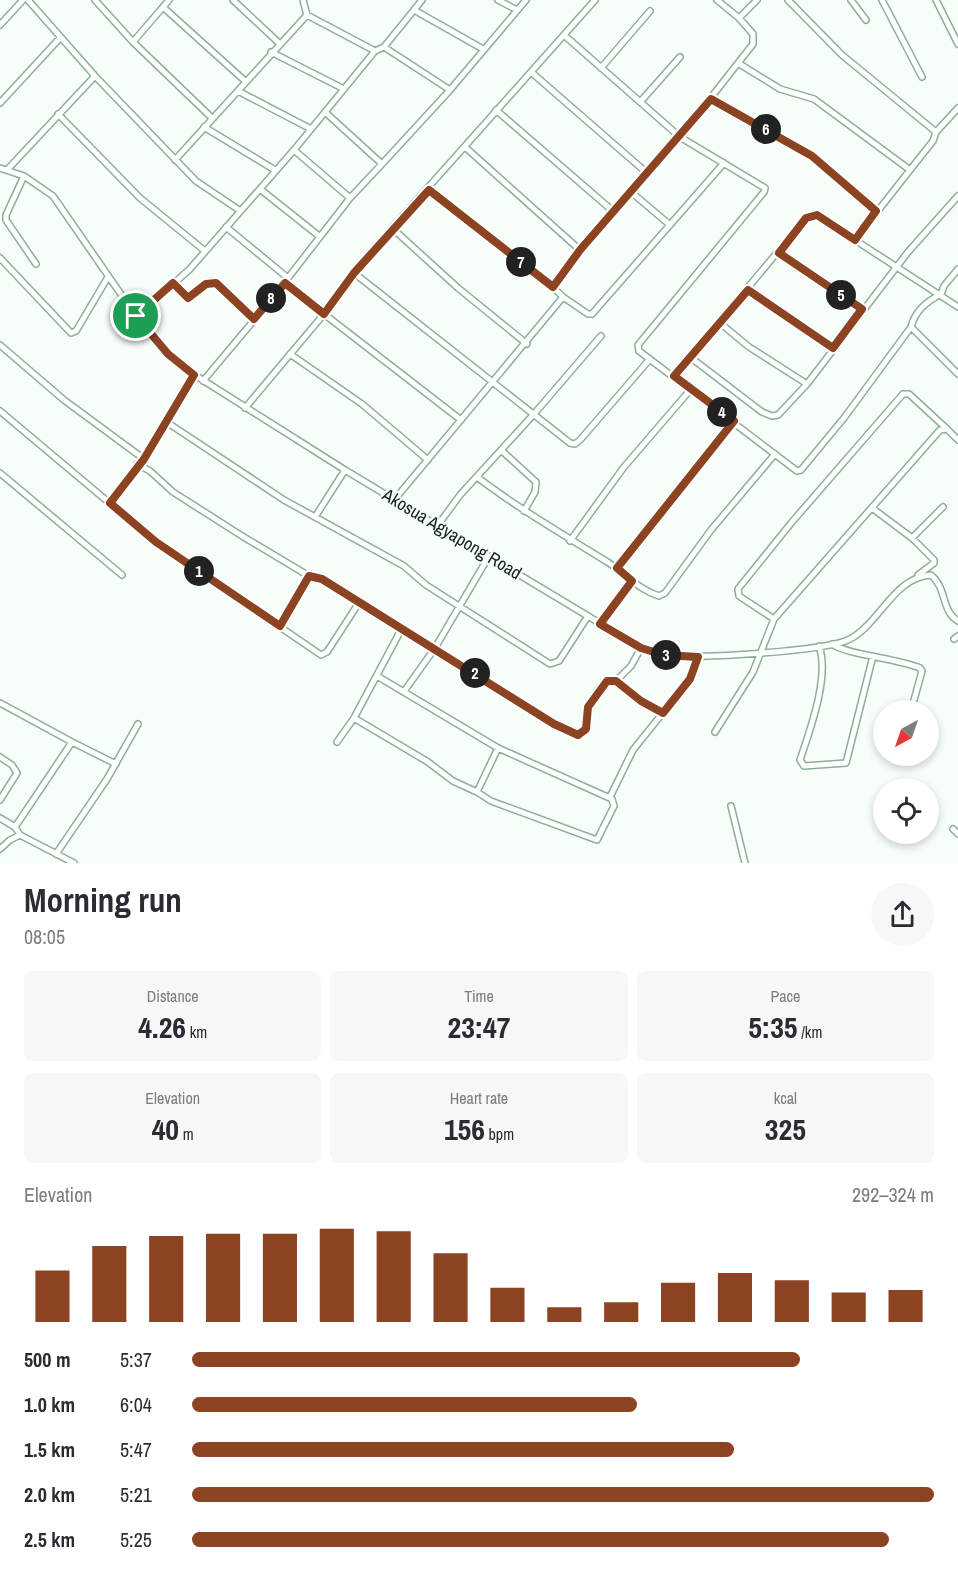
<!DOCTYPE html>
<meta charset="utf-8">
<style>
:root{--surface:#fff;--page:#f7f7f7;--text:#2b2b33;--muted:#7c7c81;--accent:#8b4322}
body{margin:0;font-family:"Archivo Narrow",sans-serif;background:var(--page);color:var(--text);height:100vh;display:flex;flex-direction:column;font-size:22px;white-space:nowrap}
*{box-sizing:border-box;margin:0}
p{font-size:20px;color:var(--muted)}
.icon{flex:none;width:33px;height:33px;fill:none;stroke:currentColor;stroke-width:2;stroke-linecap:round;stroke-linejoin:round}
.map{position:relative;height:863px;overflow:hidden}
.details{display:flex;flex-direction:column;background:var(--surface);flex:1}
.details>*{flex:none}
.needle{width:39px;rotate:220deg}
.controls{position:absolute;left:873px;top:700px;display:grid;gap:12px}
.controls a{display:grid;place-items:center;width:66px;height:66px;border-radius:50%;background:var(--surface);box-shadow:0 3px 9px #0003;font-size:30px}
.pin{position:absolute;display:grid;place-items:center;width:51px;height:51px;color:#fff;margin:-26px;border:3px solid #fff;border-radius:50%;box-shadow:0 2px 6px #0007}
.km{position:absolute;width:30px;height:30px;margin:-15px;border-radius:50%;background:#222;color:#fff;font-size:16px;line-height:30px;text-align:center}
.round{display:grid;place-items:center;flex:none;width:63px;height:63px;border-radius:32px;background:var(--page)}
.headline{display:flex;align-items:center;justify-content:space-between;height:102px;padding:0 24px}
h1{font-size:33px;font-weight:700;line-height:45px}
.stats{display:grid;grid-template-columns:repeat(3,1fr);gap:9px;height:102px;padding:6px 24px}
.stats div{display:grid;align-content:center;border-radius:9px;background:var(--page);text-align:center}
.stats b{font-size:30px;font-weight:700}
.stats small{font-size:16px;font-weight:400}
.stats p{font-size:16px}
.chart{height:168px;padding:12px 24px}
.chart p{display:flex;justify-content:space-between}
.chart svg{width:100%;height:108px;margin-top:6px;stroke:var(--accent);stroke-width:6}
ul{padding:0 24px;list-style:none;font-size:20px}
li{display:grid;grid-template-columns:96px 72px 1fr;align-items:center;height:45px}
li i{height:15px;border-radius:8px;background:var(--accent)}
.map>svg:first-child{display:block}
.lines{fill:none;stroke-linecap:round;stroke-linejoin:round}
.minor-casing{stroke:#8eae97;stroke-width:8}
.minor{stroke:#fff;stroke-width:5}
.route-casing{stroke:#fff;stroke-width:12}
.route{stroke:#8b4322;stroke-width:8}
.labels{text-anchor:middle;stroke-width:4.5;stroke-linejoin:round;paint-order:stroke}
.street-label{font-size:18px;fill:#17231a;stroke:#f7fdf8}
</style>
<div class="map">
<svg width="958" height="863" viewBox="0 0 958 863">
<rect width="100%" height="100%" fill="#f7fdf8"/>
<g class="lines">
<defs>
<path id="minor" d="M 95,0 L 133,42 L 212,118
M 233,0 L 279,43
M 303,0 L 307,15
M 498,0 L 517,10
M 717,0 L 739,18
M 788,0 L 842,55 L 936,132 L 933,141 L 910,170
M 851,0 L 866,20
M 882,0 L 922,77
M 936,0 L 958,44
M 163,7 L 245,81
M 414,10 L 483,49
M 307,15 L 375,51
M 0,25 L 23,0
M 564,35 L 680,137 L 765,188 L 764,192 L 638,345 L 639,351 L 797,471 L 801,470 L 844,418 L 911,327
M 133,42 L 169,0
M 384,47 L 450,90
M 271,52 L 344,89
M 601,68 L 650,11
M 531,72 L 647,173
M 95,76 L 196,181 L 239,210
M 238,91 L 311,129
M 711,99 L 812,157 L 876,211
M 641,101 L 680,57
M 0,103 L 60,38
M 496,110 L 614,212
M 58,114 L 140,198 L 205,251
M 204,127 L 275,170
M 936,132 L 958,108
M 465,147 L 580,250
M 294,150 L 350,198
M 175,160 L 307,15
M 382,164 L 450,90 L 526,0
M 0,168 L 24,176 L 53,196 L 136,316 L 179,365 L 345,470 L 641,648 C 648,650 656,653 663,655 C 690,660 828,651 850,639 C 880,623 894,577 931,575 C 947,588 941,611 958,621
M 7,170 L 95,76 L 28,0
M 24,176 L 6,215 L 6,220 L 36,264
M 260,189 L 319,236
M 429,190 L 553,287
M 631,192 L 670,225
M 226,227 L 288,278 L 350,198 L 382,164 L 325,112
M 392,228 L 458,288 L 527,344
M 855,240 L 958,307
M 779,253 L 862,309
M 0,258 L 71,333 L 76,331 L 108,277
M 958,269 L 944,286 L 941,294 C 926,302 915,311 911,327 L 958,374
M 354,273 L 570,443 L 575,444 L 580,440 L 650,359
M 173,283 L 188,298 L 212,281 L 216,283 L 254,319
M 748,290 L 833,348
M 563,297 L 588,314 L 592,314 L 724,163
M 136,316 L 189,270 L 294,150 L 375,51 L 384,47 L 422,0
M 720,323 L 749,347 L 807,384
M 0,345 L 64,400 L 144,459
M 290,354 L 362,404 L 428,460
M 690,357 L 762,412 L 772,416 L 778,415 L 807,384 L 908,252 L 958,196
M 674,376 L 806,218 L 817,215 L 855,240 L 910,170 L 814,99 L 780,89 L 738,63
M 203,381 L 286,282
M 245,408 L 324,314 L 285,283
M 0,411 L 156,542 L 321,655 L 327,652 L 360,601
M 461,420 L 324,314 L 392,228 L 595,0
M 165,421 L 284,500 L 404,566 L 426,585 L 550,664 L 559,661 L 588,616
M 501,450 L 536,482 L 535,492 L 524,511
M 137,464 L 150,471 L 173,492 L 242,536 L 309,576 L 322,579 L 343,590 L 554,725 L 578,735 C 592,728 586,686 612,680 L 663,713
M 0,473 L 122,575
M 477,477 C 519,509 564,535 609,563 C 626,574 639,590 659,596 L 665,593 L 711,530 L 775,454
M 395,499 L 563,297 L 553,287 L 560,275 L 680,137 L 753,44 L 753,34 L 739,18 L 757,0
M 110,503 L 144,459 L 194,375
M 872,508 L 912,538 L 934,560 L 934,563 L 918,575
M 315,517 L 345,470
M 438,525 L 460,495 L 534,414 L 601,336
M 912,538 L 943,507
M 570,541 L 624,467 L 691,389
M 617,569 L 734,421
M 774,619 L 739,596 L 738,589 L 792,522 L 903,394 L 909,394 L 946,428
M 600,624 L 632,581
M 280,626 L 309,576
M 954,639 L 958,636
M 832,644 C 844,654 900,659 920,668 L 922,671 L 911,711
M 819,646 C 830,676 810,730 800,760 L 804,766 L 846,763 L 873,656
M 377,676 L 498,748 L 612,799 L 614,806 L 597,840 L 491,801 L 477,792 L 498,748
M 616,681 L 631,666 L 641,648
M 405,690 L 435,648 L 489,556
M 0,703 L 72,742 L 15,827
M 354,718 L 428,762 L 453,781 L 477,792
M 715,732 L 753,672 L 774,619 L 940,430 L 947,429 L 958,440
M 72,742 L 116,764
M 337,742 L 354,718 L 402,628
M 0,757 L 12,765 L 17,773 L 0,800
M 610,797 L 633,750 L 690,679 L 698,657
M 731,806 L 745,863
M 0,818 L 15,827 L 20,835 L 74,863
M 953,829 L 958,834
M 0,849 L 10,840 L 20,835
M 56,854 L 107,779 L 138,724"/>
</defs>
<use href="#minor" class="minor-casing"/>
<use href="#minor" class="minor"/>
</g>
<g class="lines">
<defs>
<path id="route" d="M 711,99 L 812,156 L 876,211 L 855,240 L 817,215 L 806,218 L 779,253 L 862,309 L 833,348 L 748,290 L 674,376 L 734,421 L 617,568 L 632,581 L 600,624 L 641,648 L 664,655 L 698,657 L 690,679 L 663,713 L 641,701 L 616,681 L 607,681 L 588,707 L 586,729 L 578,735 L 554,724 L 322,579 L 309,576 L 280,626 L 156,542 L 110,503 L 144,459 L 194,375 L 168,354 L 136,316 L 173,283 L 188,298 L 206,284 L 216,283 L 254,319 L 285,283 L 324,314 L 354,273 L 429,190 L 553,287 L 580,250 Z"/>
</defs>
<use href="#route" class="route-casing"/>
<use href="#route" class="route"/>
</g>
<g class="labels">
<g class="street-label">
<text transform="translate(452 534) rotate(31)" y="6">Akosua Agyapong Road</text>
</g>
</g>
</svg>
<div class="controls">
<a><svg class="needle" viewBox="-14 -14 28 28"><path d="M0-13l5 13h-10z" fill="#e53935"/><path d="M0 13l5-13h-10z" fill="#7c7c81"/></svg></a>
<a><svg class="icon" aria-label="locate" viewBox="0 0 24 24"><circle cx="12" cy="12" r="6"/><path d="M12 2v4M12 18v4M2 12h4M18 12h4"/></svg></a>
</div>
<div class="pin" style="left:136px;top:316px;background:#1e9e55"><svg class="icon" aria-label="arrive" viewBox="0 0 24 24"><path d="M6 21V4h12l-3 4 3 4H6"/></svg></div>
<b class="km" style="left:199px;top:571px">1</b>
<b class="km" style="left:475px;top:673px">2</b>
<b class="km" style="left:666px;top:655px">3</b>
<b class="km" style="left:722px;top:412px">4</b>
<b class="km" style="left:841px;top:295px">5</b>
<b class="km" style="left:766px;top:129px">6</b>
<b class="km" style="left:521px;top:262px">7</b>
<b class="km" style="left:271px;top:298px">8</b>
</div>
<section class="details">
<div class="headline"><div><h1>Morning run</h1><p>08:05</p></div><a class="round"><svg class="icon" aria-label="share" viewBox="0 0 24 24"><path d="M12 15V3M7 8l5-5 5 5M5 13v7h14v-7"/></svg></a></div>
<div class="stats">
<div><p>Distance</p><b>4.26<small> km</small></b></div>
<div><p>Time</p><b>23:47</b></div>
<div><p>Pace</p><b>5:35<small> /km</small></b></div>
</div>
<div class="stats">
<div><p>Elevation</p><b>40<small> m</small></b></div>
<div><p>Heart rate</p><b>156<small> bpm</small></b></div>
<div><p>kcal</p><b>325</b></div>
</div>
<div class="chart"><p><span>Elevation</span>292–324 m</p>
<svg viewBox="0 0 160 44" preserveAspectRatio="none"><path d="M5 44V23M15 44V13M25 44V9M35 44V8M45 44V8M55 44V6M65 44V7M75 44V16M85 44V30M95 44V38M105 44V36M115 44V28M125 44V24M135 44V27M145 44V32M155 44V31"/></svg>
</div>
<ul>
<li><b>500 m</b>5:37<i style="width:82%"></i></li>
<li><b>1.0 km</b>6:04<i style="width:60%"></i></li>
<li><b>1.5 km</b>5:47<i style="width:73%"></i></li>
<li><b>2.0 km</b>5:21<i style="width:100%"></i></li>
<li><b>2.5 km</b>5:25<i style="width:94%"></i></li>
</ul>
</section>
